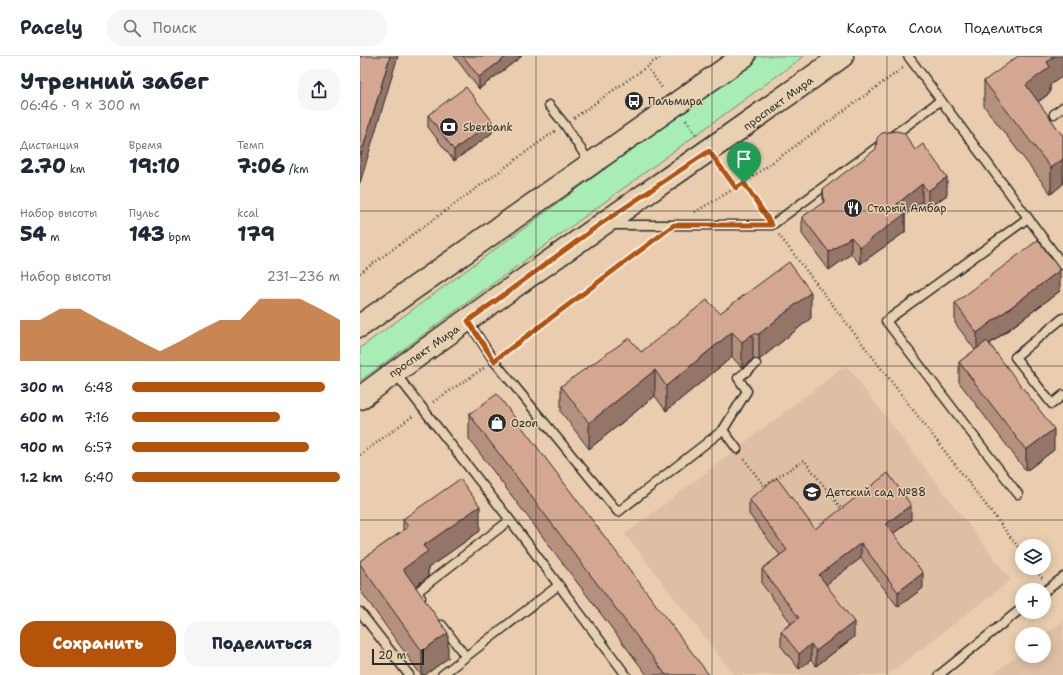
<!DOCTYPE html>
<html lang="ru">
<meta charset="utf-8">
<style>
:root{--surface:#fff;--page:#f6f6f7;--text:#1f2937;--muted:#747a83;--line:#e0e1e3;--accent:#b45309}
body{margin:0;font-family:"Shantell Sans",sans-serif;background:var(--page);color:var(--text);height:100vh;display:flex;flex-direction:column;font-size:15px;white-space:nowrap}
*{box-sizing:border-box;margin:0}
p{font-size:13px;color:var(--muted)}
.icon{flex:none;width:22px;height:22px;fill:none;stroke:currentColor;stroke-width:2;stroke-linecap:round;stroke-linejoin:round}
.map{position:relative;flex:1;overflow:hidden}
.sheet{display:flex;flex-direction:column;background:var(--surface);width:360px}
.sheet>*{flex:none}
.controls{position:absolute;left:655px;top:483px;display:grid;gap:8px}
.controls a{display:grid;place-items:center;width:36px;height:36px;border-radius:50%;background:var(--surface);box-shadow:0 2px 10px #0003;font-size:20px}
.scale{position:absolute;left:12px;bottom:10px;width:52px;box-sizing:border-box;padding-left:4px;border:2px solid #2b2b2b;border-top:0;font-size:11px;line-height:14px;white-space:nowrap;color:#2b2b2b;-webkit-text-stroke:3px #e7d1b0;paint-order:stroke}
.pin{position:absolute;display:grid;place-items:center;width:34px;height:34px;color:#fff;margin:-41px -17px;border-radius:50% 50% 50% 0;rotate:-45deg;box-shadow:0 0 4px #0007}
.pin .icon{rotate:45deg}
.round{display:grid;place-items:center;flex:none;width:42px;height:42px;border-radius:16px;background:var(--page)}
.summary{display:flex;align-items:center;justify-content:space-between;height:68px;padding:0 20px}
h1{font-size:22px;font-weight:800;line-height:30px}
.figures{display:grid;grid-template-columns:repeat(3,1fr);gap:6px;height:68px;padding:4px 20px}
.figures div{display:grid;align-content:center}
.figures b{font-size:20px;font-weight:800}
.figures small{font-size:11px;font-weight:400}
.figures p{font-size:11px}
.chart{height:112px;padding:8px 20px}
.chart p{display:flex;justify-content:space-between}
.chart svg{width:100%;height:72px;margin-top:4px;fill:var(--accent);opacity:.7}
.button{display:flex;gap:8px;margin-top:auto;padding:8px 20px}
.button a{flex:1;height:46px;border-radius:16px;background:var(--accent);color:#fff;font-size:16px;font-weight:800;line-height:46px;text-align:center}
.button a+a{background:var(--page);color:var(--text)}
ul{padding:0 20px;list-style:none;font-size:13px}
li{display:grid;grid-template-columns:64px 48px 1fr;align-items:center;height:30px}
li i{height:10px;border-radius:5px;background:var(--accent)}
header{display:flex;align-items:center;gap:24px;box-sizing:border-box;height:56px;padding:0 20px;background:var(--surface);border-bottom:1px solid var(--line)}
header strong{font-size:19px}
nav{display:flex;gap:22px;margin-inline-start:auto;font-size:14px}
.search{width:280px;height:36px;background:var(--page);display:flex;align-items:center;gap:10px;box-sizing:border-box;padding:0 14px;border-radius:16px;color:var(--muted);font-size:15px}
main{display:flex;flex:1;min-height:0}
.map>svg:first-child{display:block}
.built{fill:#dfbfa4}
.green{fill:#a8ecb6;stroke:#6a8c70}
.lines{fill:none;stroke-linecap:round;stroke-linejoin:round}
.service-casing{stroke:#2b2b2b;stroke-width:11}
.secondary-casing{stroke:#2b2b2b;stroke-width:25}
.path{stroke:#2b2b2b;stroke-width:2.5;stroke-dasharray:1 3;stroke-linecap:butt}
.service{stroke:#e7d1b0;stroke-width:8}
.secondary{stroke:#e7d1b0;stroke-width:22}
.wall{fill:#b6907e;stroke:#2b2b2b}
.shaded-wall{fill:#947567;stroke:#2b2b2b}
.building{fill:#d4a793;stroke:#2b2b2b}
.route-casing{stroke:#fff;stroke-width:8}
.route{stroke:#b45309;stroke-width:5}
.grid{fill:none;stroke:#2b2b2b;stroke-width:1;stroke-opacity:0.55}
.labels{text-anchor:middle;stroke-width:3;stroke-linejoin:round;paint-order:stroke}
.poi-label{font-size:11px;fill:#2b2b2b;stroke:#e7d1b0;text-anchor:start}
.street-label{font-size:11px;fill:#2b2b2b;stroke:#e7d1b0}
</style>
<header>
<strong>Pacely</strong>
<div class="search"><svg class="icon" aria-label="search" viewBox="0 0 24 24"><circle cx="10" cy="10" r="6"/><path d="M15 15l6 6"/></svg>Поиск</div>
<nav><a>Карта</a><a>Слои</a><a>Поделиться</a></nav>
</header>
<main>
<section class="sheet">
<div class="summary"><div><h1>Утренний забег</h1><p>06:46 · 9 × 300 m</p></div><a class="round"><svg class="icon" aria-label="share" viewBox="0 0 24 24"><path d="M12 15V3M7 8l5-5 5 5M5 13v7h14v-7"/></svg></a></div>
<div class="figures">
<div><p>Дистанция</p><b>2.70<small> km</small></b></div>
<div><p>Время</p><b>19:10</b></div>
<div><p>Темп</p><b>7:06<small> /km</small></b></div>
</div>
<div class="figures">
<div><p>Набор высоты</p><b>54<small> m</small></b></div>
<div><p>Пульс</p><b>143<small> bpm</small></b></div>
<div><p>kcal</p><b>179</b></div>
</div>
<div class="chart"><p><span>Набор высоты</span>231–236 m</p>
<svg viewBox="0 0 160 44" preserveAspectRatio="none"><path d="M0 44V19L10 19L20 12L30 12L40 19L50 25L60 32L70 38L80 32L90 25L100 19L110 19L120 6L130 6L140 6L150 12L160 19V44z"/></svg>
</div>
<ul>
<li><b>300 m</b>6:48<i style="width:93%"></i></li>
<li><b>600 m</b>7:16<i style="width:71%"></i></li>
<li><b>900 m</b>6:57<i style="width:85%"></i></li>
<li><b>1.2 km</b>6:40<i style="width:100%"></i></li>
</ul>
<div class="button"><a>Сохранить</a><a>Поделиться</a></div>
</section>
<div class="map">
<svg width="703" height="619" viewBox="0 0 703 619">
<rect width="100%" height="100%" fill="#eacdae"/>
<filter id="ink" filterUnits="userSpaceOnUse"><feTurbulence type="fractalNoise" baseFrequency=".025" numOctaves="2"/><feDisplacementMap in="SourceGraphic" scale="8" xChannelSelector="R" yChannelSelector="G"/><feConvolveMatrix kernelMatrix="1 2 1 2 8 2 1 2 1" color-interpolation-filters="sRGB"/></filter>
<g filter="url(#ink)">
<path class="built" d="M 486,309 L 651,524 L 528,619 L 374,619 L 265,478 Z
M 703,565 L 703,619 L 632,619 L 662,596 L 662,600 L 684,600 L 684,579 Z"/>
<path class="green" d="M 399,0 L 444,0 L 0,325 L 0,292 Z"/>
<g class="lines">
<defs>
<path id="service" d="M 548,0 L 703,209
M 189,49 L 205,69 L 230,107
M 694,58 L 703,51
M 250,169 L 412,169 L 581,44
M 703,262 L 655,301 L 692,348 L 703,339
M 108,265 L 134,305 L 258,456 L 363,374 L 377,393
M 35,317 L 150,464 L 266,619
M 363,374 L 387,335 L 378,322 L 396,308
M 658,438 L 526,265 L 668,162
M 684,536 L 703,521
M 61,542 L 57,536 L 150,464
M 0,556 L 49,619
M 82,569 L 106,601
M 82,619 L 199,529
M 579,619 L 662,552"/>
<path id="secondary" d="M 0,270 L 384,0
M 0,342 C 158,224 322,115 482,0"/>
</defs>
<use href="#service" class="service-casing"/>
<use href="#secondary" class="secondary-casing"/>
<path class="path" d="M 287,11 L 303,33
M 214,62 L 302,0
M 326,64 L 337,80
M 359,110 L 375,132
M 384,127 L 403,157
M 335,156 L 384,127 L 543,12
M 419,179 L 662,496
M 0,217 L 195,75
M 144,298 L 298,182
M 73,346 L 124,312
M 0,399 L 54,359
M 384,403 L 404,430 L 444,404 L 483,455
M 674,512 L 683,523"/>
<use href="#service" class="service"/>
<use href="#secondary" class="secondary"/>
</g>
<path class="wall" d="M 94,0 L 162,0 L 119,33 Z
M 624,25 L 690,29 L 690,37 L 678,46 L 703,80 L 703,128 L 691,138 L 624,50 Z
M 68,59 L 132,77 L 94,105 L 68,71 Z
M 555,94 L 587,139 L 568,152 L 562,146 L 545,159 L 545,176 L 500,208 L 491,198 L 469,214 L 442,178 L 442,161 L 463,147 L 463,133 Z
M 700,235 L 630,288 L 694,394 L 666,415 L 599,326 L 599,306 L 615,294 L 595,267 L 595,247 Z
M 360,257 L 451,262 L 399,304 L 393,303 L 382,312 L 372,301 L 306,355 L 295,340 L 229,393 L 201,356 L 201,330 L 281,296 Z
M 109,358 L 349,619 L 287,619 L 109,383 Z
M 389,443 L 455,473 L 551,464 L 533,478 L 563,532 L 538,551 L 501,502 L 466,528 L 494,581 L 456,610 L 451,604 L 439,613 L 421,590 L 421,575 L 431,567 L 402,528 L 402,513 L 420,499 L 389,458 Z
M 43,463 L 120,475 L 68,512 L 68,521 L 55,530 L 88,602 L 65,619 L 61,619 L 0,534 L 0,505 L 43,475 Z"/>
<path class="shaded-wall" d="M 30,0 L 38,0 L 0,127 L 0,102 Z
M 147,0 L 162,0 L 119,33 L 119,21 Z
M 695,0 L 703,0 L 703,20 L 690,29 L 690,37 L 666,54 L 666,29 L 687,6 Z
M 132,65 L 132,77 L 94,105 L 94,94 Z
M 703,103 L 703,128 L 691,138 L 691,112 Z
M 587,121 L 587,139 L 568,152 L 568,135 Z
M 562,128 L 562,146 L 545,159 L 545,176 L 500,208 L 500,191 L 537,148 Z
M 491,181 L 491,198 L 469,214 L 469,196 Z
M 700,214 L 700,235 L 617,297 L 617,277 Z
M 451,236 L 451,262 L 399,304 L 399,278 Z
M 372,276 L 372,301 L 306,355 L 306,330 Z
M 393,278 L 393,303 L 382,312 L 382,286 Z
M 295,314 L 295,340 L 229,393 L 229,367 Z
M 694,373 L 694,394 L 666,415 L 666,394 Z
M 551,449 L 551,464 L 526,483 L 526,468 Z
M 120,450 L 120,475 L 68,512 L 68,521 L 43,539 L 43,513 L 63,490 Z
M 501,487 L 501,502 L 459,534 L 459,519 Z
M 563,517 L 563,532 L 538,551 L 538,536 Z
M 494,566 L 494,581 L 456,610 L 456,595 Z
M 88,577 L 88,602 L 65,619 L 62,619 L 62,595 Z
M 451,588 L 451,604 L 439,613 L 439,598 Z"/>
<path class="building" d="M 0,0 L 30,0 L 0,102 Z
M 103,0 L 147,0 L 119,21 Z
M 658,0 L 695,0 L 687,6 L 690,11 L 666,29 L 703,80 L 703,103 L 691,112 L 624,25 Z
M 106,31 L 132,65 L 94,94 L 68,59 Z
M 537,75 L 544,77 L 555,94 L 563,88 L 587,121 L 568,135 L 562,128 L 537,148 L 545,158 L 500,191 L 491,181 L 469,196 L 442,161 L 464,146 L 463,133 L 516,93 L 517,82 L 522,77 Z
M 678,184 L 700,214 L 617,277 L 595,247 Z
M 429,206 L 451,236 L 399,278 L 393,278 L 382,286 L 372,276 L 306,330 L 295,314 L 229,367 L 201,330 L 269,282 L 281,296 L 347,244 L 360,257 Z
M 627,285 L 694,373 L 666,394 L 599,306 Z
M 137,338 L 349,619 L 306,619 L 109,358 Z
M 528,417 L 551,449 L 526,468 L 563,517 L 538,536 L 501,487 L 459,519 L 494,566 L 456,595 L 451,588 L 439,598 L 421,575 L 439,562 L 402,513 L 427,494 L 389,443 L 417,422 L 455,473 Z
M 100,423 L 120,450 L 63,490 L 68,495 L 43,513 L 88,577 L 62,595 L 0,508 L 0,505 L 48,471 L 43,463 Z"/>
</g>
<g class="lines" filter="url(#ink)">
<defs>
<path id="route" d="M 349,95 L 376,132 L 384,127 L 412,169 L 314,169 L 134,305 L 108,265 L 239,169 Z"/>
</defs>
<use href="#route" class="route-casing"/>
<use href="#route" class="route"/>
</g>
<path class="grid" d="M 176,0 L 176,619M 352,0 L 352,619M 527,0 L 527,619M 0,155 L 703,155M 0,310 L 703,310M 0,464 L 703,464"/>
<defs>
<symbol id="bus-disc" viewBox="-11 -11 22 22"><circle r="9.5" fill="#2b2b2b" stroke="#e7d1b0"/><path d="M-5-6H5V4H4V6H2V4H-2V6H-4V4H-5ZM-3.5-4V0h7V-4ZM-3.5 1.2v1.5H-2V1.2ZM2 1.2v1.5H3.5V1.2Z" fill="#fff"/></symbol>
<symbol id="bank-disc" viewBox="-11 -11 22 22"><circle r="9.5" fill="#2b2b2b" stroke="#e7d1b0"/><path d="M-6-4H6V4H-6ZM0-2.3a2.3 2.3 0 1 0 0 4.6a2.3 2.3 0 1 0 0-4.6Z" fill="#fff"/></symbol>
<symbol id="restaurant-disc" viewBox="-11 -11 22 22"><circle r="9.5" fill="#2b2b2b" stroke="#e7d1b0"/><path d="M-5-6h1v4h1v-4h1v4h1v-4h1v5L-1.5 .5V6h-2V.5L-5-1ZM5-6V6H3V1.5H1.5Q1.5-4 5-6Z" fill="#fff"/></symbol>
<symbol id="shop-disc" viewBox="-11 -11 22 22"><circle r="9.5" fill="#2b2b2b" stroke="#e7d1b0"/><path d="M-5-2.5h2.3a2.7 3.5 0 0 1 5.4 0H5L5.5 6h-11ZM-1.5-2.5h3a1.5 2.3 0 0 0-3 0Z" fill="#fff"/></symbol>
<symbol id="school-disc" viewBox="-11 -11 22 22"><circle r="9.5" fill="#2b2b2b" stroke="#e7d1b0"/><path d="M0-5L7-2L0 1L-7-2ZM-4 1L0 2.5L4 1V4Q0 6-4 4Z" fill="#fff"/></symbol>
</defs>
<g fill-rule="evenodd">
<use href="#bus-disc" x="263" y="34" width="22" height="22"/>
<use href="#bank-disc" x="78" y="60" width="22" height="22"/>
<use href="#restaurant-disc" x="482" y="141" width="22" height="22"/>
<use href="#shop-disc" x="126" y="356" width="22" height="22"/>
<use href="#school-disc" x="441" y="425" width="22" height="22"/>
</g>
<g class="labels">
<g class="poi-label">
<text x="288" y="49">Пальмира</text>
<text x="103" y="75">Sberbank</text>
<text x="507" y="156">Старый Амбар</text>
<text x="151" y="371">Ozon</text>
<text x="466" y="440">Детский сад №88</text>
</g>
<g class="street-label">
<text transform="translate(418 47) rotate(-36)" y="4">проспект Мира</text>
<text transform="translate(64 295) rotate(-35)" y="4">проспект Мира</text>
</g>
</g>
</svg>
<div class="controls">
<a><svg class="icon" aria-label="layers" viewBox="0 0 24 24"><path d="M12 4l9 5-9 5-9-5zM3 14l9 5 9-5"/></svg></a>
<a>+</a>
<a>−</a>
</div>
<div class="scale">20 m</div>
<div class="pin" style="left:384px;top:127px;background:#1e9e55"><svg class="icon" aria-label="arrive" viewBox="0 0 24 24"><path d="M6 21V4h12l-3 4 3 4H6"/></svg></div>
</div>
</main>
